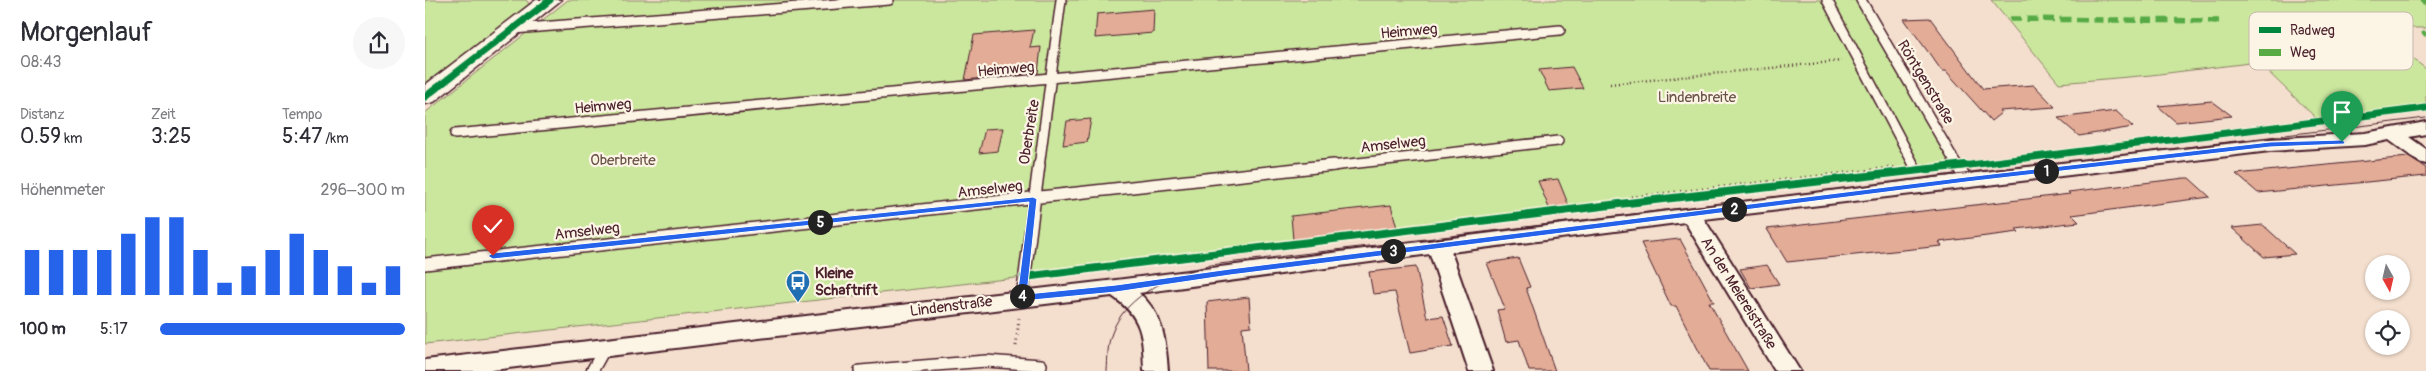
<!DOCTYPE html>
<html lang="de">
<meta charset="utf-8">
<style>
:root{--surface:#fff;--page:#f7f7f7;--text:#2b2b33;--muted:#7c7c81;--accent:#2563eb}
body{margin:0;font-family:Pangolin,sans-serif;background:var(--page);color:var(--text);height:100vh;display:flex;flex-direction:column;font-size:19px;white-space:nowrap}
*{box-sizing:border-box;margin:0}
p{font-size:16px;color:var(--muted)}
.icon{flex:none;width:28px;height:28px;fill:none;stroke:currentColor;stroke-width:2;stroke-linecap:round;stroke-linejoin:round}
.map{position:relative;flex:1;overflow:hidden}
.side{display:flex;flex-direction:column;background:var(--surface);width:425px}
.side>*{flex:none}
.needle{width:32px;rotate:172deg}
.fabs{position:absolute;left:1940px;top:255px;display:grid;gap:10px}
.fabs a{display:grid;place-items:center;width:45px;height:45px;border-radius:50%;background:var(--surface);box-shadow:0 1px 4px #0004;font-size:25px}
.pin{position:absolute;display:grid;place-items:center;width:42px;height:42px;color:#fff;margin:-51px -21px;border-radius:50% 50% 50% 0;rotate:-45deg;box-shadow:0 0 5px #0007}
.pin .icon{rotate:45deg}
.km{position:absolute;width:25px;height:25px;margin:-12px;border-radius:50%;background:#222;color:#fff;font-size:14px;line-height:25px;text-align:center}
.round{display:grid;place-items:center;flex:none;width:52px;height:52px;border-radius:26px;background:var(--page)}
.summary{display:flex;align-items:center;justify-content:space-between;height:85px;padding:0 20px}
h1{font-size:28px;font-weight:600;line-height:38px}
.stats{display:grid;grid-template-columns:repeat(3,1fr);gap:8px;height:85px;padding:5px 20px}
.stats div{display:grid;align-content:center}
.stats b{font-size:21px;font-weight:600}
.stats small{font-size:14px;font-weight:400}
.stats p{font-size:14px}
.chart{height:140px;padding:10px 20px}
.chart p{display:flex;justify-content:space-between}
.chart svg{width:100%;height:90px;margin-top:5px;stroke:var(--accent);stroke-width:6}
ul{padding:0 20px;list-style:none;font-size:16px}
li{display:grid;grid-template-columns:80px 60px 1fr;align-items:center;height:38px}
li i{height:12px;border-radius:6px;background:var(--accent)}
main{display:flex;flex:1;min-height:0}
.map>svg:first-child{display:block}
.green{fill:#cbe79e;stroke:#8a8364}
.building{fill:#e2ac97;stroke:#4a1f2b}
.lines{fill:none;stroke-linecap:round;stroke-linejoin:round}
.lane-far1-casing{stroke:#4a1f2b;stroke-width:12}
.lane-casing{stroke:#4a1f2b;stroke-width:14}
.street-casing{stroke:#4a1f2b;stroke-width:4}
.secondary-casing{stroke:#4a1f2b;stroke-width:3}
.path-far1{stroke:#4a1f2b;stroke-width:2.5;stroke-dasharray:1 3;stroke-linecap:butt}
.path{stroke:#4a1f2b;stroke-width:3;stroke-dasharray:1 4.5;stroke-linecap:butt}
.lane-far1{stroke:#fcf5e5;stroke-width:9}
.lane{stroke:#fcf5e5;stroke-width:11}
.street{fill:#fcf5e5;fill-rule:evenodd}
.secondary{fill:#fcf5e5;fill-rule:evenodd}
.tram{stroke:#4a1f2b;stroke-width:1}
.quiet{stroke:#57aa44;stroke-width:5.5;stroke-dasharray:11 5.5;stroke-linecap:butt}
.cycleway-far1-casing{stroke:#fcf5e5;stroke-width:9}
.cycleway-casing{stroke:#fcf5e5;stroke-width:11}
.cycleway-far1{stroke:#00873e;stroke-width:7}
.cycleway{stroke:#00873e;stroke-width:8}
.route{fill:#2563eb;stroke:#fff}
.labels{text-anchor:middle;stroke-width:4.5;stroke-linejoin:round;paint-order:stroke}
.street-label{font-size:15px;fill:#4a1f2b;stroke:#fcf5e5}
.park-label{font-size:15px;fill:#6a5148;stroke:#fcf5e5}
.poi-label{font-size:15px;font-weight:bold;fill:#4a1f2b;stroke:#fcf5e5;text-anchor:start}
.key{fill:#fcf5e5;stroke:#c7b5ad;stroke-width:1}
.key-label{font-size:14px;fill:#4a1f2b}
</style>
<main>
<section class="side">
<div class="summary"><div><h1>Morgenlauf</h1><p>08:43</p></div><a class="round"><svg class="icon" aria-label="share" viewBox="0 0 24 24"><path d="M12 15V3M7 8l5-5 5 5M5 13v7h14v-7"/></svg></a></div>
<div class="stats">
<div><p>Distanz</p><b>0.59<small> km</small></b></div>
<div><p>Zeit</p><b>3:25</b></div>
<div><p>Tempo</p><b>5:47<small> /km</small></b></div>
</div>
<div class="chart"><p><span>Höhenmeter</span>296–300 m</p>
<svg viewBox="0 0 160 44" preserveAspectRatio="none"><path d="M5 44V22M15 44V22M25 44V22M35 44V22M45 44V14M55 44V6M65 44V6M75 44V22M85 44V38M95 44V30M105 44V22M115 44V14M125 44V22M135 44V30M145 44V38M155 44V30"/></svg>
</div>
<ul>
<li><b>100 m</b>5:17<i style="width:100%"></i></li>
</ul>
</section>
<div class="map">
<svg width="2001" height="371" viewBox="0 0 2001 371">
<rect width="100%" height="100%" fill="#f4dfce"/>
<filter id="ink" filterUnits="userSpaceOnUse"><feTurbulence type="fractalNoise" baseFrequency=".02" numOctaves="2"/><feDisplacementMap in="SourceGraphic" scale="10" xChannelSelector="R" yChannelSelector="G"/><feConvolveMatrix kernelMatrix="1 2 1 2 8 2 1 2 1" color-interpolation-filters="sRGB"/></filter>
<g filter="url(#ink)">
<path class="green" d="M 0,0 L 101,0 L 106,6 L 0,87 Z
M 143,0 L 1430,0 L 1526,164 L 599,277 L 0,344 L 0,113 Z
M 1566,0 L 2001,0 L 2001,28 L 1949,28 L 2001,69 L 2001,106 L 1891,118 L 1833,62 L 1726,75 L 1634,83 Z"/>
<path class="building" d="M 729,9 L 728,33 L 670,38 L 672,14 Z
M 1505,18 L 1558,89 L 1609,85 L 1630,107 L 1575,111 L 1576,113 L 1566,121 L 1521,71 L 1517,71 L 1479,19 Z
M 609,30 L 605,48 L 616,47 L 613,73 L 540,80 L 549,35 Z
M 1147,67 L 1158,88 L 1124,91 L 1114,70 Z
M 1787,101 L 1807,116 L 1751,122 L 1733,106 Z
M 1691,111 L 1708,127 L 1654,136 L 1633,118 Z
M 666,119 L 662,142 L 638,145 L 642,121 Z
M 578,128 L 573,151 L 554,153 L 560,129 Z
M 1983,157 L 2001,168 L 2001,176 L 1833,193 L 1811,174 Z
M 1760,178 L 1764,178 L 1785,197 L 1647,215 L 1654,222 L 1591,229 L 1594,232 L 1514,242 L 1517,246 L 1362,262 L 1342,229 L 1645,194 L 1643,192 Z
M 1133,179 L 1144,206 L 1124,208 L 1113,181 Z
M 966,205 L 972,228 L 868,240 L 866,216 Z
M 1838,225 L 1870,254 L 1839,257 L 1807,228 Z
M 1255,239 L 1289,302 L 1284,302 L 1323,371 L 1284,371 L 1251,306 L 1246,306 L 1216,243 Z
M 1093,258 L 1105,287 L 1101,288 L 1130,371 L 1104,371 L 1094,340 L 1081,342 L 1072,310 L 1080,309 L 1062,263 Z
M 1342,265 L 1354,284 L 1326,288 L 1315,269 Z
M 991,267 L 1002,318 L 1018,316 L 1028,346 L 985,353 L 970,292 L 948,294 L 944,272 Z
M 824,297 L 826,326 L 817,327 L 821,371 L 784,371 L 782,302 Z"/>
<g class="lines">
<defs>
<path id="lane-far1" d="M 1402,0 L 1489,165
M 1436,0 L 1533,167
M 88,29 L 464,0
M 30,134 L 1135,30
M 614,167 L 636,0
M 897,167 L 1133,141"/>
<path id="lane" d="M 1532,165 L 1541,180
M 0,264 L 909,165
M 597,298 L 614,165
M 167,371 L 181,346
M 435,371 L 561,361 L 616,365"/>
<path id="street" d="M 2001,122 L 2001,134 L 1984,137 L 2001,149 L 2001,164 L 1994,162 L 1964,140 L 1940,145 L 1845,151 L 1279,219 L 1375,371 L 1350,371 L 1260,222 L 1026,252 L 1068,371 L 1044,371 L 1005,254 L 714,293 C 738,314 741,341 743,371 L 719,371 C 718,337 718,317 687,296 L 59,371 L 0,371 L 0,360 L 691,280 L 1541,174 L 1845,139 L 1940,133 Z"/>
<path id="secondary" d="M 111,0 L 136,0 L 9,102 L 0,104 L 0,85 Z"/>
</defs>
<use href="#lane-far1" class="lane-far1-casing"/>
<use href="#lane" class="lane-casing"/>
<use href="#street" class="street-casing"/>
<use href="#secondary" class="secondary-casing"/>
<path class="path-far1" d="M 1185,84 L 1416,61"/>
<path class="path" d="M 1206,197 L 1473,167
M 591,346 L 594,318"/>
<use href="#lane-far1" class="lane-far1"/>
<use href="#lane" class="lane"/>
<use href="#street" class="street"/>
<use href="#secondary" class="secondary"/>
<path class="tram" d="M 682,371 C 683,358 682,345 687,333 C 700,294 750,274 786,265 L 2001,118"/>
<path class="quiet" d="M 1996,0 L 2001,3
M 1585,19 L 1798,21
M 1998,35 L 2001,32"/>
<defs>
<path id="cycleway-far1" d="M 0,97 L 125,0
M 1529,167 L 2001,108"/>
<path id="cycleway" d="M 599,277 L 1194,204 L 1540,165"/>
</defs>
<use href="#cycleway-far1" class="cycleway-far1-casing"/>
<use href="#cycleway" class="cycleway-casing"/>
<use href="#cycleway-far1" class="cycleway-far1"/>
<use href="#cycleway" class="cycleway"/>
</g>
</g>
<path class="route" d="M 1917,140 L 1920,142 L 1919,144 L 1845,147 L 1541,182 L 805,275 L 691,292 L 597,301 L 592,298 L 604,202 L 68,259 L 63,256 L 68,253 L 608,197 L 612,199 L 602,294 L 691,285 L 805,269 L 1541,177 L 1845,142 Z"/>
<defs>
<symbol id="bus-pin" viewBox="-11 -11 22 30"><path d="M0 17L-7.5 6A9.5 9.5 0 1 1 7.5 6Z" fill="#1f6fb2" stroke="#fcf5e5"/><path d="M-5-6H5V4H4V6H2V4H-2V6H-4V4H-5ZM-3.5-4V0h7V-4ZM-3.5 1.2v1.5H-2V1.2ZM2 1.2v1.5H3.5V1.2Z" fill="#fff"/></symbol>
</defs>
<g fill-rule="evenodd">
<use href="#bus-pin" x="359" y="268" width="28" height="38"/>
</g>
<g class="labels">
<g class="street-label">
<text transform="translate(984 31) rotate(-5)" y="5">Heimweg</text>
<text transform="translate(581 69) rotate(-5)" y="5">Heimweg</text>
<text transform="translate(1501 82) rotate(59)" y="5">Röntgenstraße</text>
<text transform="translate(178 106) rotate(-5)" y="5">Heimweg</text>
<text transform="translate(604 132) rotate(-81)" y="5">Oberbreite</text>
<text transform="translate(968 144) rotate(-6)" y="5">Amselweg</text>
<text transform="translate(565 189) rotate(-6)" y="5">Amselweg</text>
<text transform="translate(162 231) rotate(-6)" y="5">Amselweg</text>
<text transform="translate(1314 293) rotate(58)" y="5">An der Meiereistraße</text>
<text transform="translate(526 306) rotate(-7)" y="5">Lindenstraße</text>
</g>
<g class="park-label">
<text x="1272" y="102">Lindenbreite</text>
<text x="198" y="165">Oberbreite</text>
</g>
<g class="poi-label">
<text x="390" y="278">Kleine<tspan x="390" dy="17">Schaftrift</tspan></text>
</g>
</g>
<rect x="1824" y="12" width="164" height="58" rx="8" class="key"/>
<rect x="1834" y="27" width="22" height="6" fill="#00873e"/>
<rect x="1834" y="49" width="22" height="7" fill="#57aa44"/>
<g class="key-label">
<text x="1865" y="35">Radweg</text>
<text x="1865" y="57">Weg</text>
</g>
</svg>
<div class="fabs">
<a><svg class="needle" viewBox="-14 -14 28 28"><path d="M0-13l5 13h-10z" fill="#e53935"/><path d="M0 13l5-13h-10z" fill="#7c7c81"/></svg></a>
<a><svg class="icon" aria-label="locate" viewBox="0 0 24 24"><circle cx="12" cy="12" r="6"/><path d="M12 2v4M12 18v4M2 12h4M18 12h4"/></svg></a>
</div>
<div class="pin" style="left:1917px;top:142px;background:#1e9e55"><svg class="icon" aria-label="arrive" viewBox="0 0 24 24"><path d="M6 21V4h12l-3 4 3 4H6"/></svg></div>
<div class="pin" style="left:68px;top:256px;background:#d93025"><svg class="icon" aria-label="check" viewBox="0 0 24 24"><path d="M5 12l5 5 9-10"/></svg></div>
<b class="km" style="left:1621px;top:171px">1</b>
<b class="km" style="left:1309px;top:209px">2</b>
<b class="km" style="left:968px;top:251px">3</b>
<b class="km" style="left:597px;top:296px">4</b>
<b class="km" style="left:395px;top:222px">5</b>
</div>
</main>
